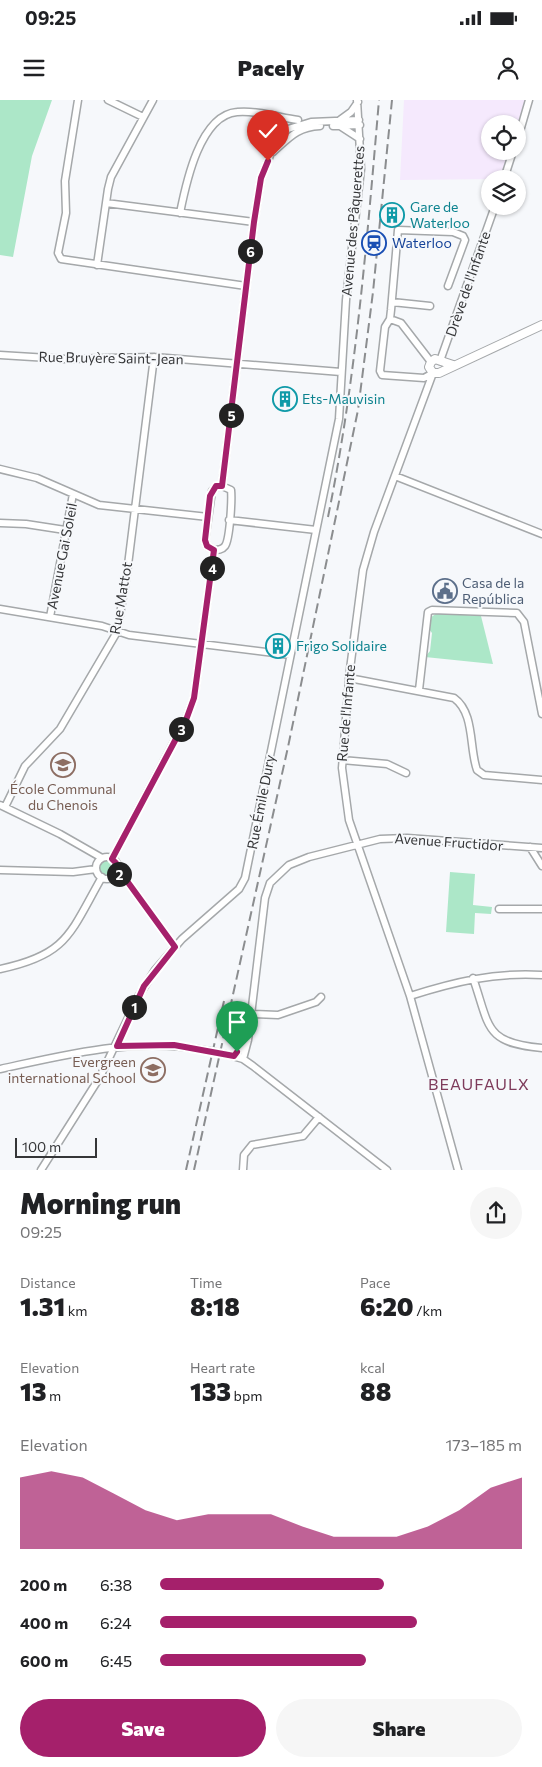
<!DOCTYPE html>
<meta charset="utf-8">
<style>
:root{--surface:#fff;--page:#f6f6f6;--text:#202124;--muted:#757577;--accent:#a5206b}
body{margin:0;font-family:Commissioner,sans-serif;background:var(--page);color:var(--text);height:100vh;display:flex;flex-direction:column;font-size:19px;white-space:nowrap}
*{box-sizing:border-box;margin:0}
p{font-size:16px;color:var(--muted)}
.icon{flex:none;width:28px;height:28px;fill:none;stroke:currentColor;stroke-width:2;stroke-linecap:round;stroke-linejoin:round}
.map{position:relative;height:1070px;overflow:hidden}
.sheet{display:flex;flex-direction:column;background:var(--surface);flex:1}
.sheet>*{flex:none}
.buttons{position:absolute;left:481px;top:15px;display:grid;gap:10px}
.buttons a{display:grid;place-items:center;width:45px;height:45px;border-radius:50%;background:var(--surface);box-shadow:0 1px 4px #0004;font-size:25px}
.scale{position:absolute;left:15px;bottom:12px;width:82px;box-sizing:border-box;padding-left:5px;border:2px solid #353638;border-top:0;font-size:14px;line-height:18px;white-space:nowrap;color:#353638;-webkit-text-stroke:4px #f6f8fb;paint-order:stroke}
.pin{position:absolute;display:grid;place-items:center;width:42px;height:42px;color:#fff;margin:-51px -21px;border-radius:50% 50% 50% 0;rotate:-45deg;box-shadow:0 0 5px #0007}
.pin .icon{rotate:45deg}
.km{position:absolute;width:25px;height:25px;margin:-12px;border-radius:50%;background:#222;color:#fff;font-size:14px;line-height:25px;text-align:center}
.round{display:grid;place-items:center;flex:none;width:52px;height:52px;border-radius:26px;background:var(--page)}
.head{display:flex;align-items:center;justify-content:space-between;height:85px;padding:0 20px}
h1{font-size:28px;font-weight:800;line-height:38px}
.stats{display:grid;grid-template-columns:repeat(3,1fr);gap:8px;height:85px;padding:5px 20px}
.stats div{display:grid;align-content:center}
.stats b{font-size:25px;font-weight:800}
.stats small{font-size:14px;font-weight:400}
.stats p{font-size:14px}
.chart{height:140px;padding:10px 20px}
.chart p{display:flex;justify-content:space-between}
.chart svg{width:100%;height:90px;margin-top:5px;fill:var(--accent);opacity:.7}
.button{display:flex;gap:10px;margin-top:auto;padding:10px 20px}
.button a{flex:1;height:58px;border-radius:30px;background:var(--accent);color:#fff;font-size:20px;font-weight:800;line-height:58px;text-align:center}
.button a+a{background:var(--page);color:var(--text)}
ul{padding:0 20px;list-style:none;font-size:16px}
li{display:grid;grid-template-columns:80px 60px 1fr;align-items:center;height:38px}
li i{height:12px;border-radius:6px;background:var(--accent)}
.status{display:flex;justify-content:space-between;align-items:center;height:35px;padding:0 25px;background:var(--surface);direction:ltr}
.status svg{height:14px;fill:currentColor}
header{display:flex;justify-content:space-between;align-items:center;height:65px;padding:0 20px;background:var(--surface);font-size:22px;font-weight:800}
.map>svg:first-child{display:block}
.industrial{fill:#f5e9fd}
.green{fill:#ace7c8}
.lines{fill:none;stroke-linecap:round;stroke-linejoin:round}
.minor-casing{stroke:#a5a8aa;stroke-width:9}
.tertiary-casing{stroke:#a5a8aa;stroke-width:10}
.minor{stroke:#fff;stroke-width:6}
.tertiary{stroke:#fff;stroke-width:8}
.rail{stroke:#8b8d8f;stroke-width:2;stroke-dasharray:10 5;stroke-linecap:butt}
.minor-bridge-casing{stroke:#a5a8aa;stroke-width:9;stroke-linecap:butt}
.minor-bridge{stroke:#fff;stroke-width:6}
.route-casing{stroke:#fff;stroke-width:10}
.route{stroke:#a5206b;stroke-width:6}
.labels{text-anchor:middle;stroke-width:4;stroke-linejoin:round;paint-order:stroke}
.culture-label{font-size:14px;fill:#0d838f;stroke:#f6f8fb;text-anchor:start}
.street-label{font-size:14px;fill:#353638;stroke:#f6f8fb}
.transit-label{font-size:14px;fill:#164399;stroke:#f6f8fb;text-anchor:start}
.service-label{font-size:14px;fill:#4e5e75;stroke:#f6f8fb;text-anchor:start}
.education-label{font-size:14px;fill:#785e54;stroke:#f6f8fb}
.quarter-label{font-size:16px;letter-spacing:1px;fill:#7e3b5b;stroke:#f6f8fb}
</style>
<div class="status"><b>09:25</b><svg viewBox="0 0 49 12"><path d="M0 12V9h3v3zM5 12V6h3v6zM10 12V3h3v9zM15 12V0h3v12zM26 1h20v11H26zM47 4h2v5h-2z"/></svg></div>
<header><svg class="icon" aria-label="menu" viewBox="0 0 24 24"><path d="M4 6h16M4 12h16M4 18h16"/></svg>Pacely<svg class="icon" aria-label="person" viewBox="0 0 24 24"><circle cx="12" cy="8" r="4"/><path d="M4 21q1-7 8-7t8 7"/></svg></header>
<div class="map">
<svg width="542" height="1070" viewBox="0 0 542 1070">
<rect width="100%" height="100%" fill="#f6f8fb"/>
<path class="industrial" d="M 404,0 L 525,0 L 518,25 L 490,24 L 490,51 L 510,51 L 501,79 L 400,80 Z"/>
<path class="green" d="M 0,0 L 52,0 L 32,56 L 13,157 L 0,155 Z
M 437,513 L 481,516 L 493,564 L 425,557 L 430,551 L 432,533 L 429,529 L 430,518 Z
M99 768a8 8 0 1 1 16 0a8 8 0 1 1-16 0Z
M 450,772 L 475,774 L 473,805 L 492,807 L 491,814 L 475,813 L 474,834 L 446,832 Z"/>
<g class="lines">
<defs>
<path id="minor" d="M 78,0 L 65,81 L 66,113 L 58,153 L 61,159 L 246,186
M 108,0 L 143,17
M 340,20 L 351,12 L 358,2
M 333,26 L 360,25
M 340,26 L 360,39
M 518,38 L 529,0
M 273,52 C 289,38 297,27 320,26
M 504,79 L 513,51
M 106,103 L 254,122
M 180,113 C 186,83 200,15 237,12 C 256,10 278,17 298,20
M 97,165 L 108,89 L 111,77 L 153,0
M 392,202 L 430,206
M 390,219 L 401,223 L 431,262
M 0,255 L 65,259 L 154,257 L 341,272
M 440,261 L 495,106
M 433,273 L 374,432 L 363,470 L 350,569 L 342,668 L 349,720 L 410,896 L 458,1070
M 433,273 L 424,278 L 382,275 L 380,271 L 385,227 L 390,219 L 391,210 L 398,130 L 453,132 L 463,136 L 465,140 L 448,186
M 0,369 L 37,378 L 99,405 L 208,417
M 395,376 L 542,434
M 222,386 L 254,122 L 261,78 L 275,43 L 288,29 L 311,22 L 359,20
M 222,386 L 231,390 C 232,399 230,439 225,446 C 222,450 218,450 214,450 L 207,446 L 205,440 L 212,391 L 216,387 Z
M 229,420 L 316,430
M 0,423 L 26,424 L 65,430
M 0,509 L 102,526 L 129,535 L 290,555
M 50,517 L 73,394
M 349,578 L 454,598 C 475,613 469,648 477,670 L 484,675 L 542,680
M 419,590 L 428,512 L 432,510 L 517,513 L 524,522 L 542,614
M 342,660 L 387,664 L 406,673
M 0,705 L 60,734 L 102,758
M 5,707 L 25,666 L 60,629 L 117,532 L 127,473 L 154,257
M 530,747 L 542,766
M96 768a11 11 0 1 1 22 0a11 11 0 1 1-22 0Z
M 112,759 L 186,619 L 194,598 L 214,450
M 0,770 L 73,772 L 96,769
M 117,773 L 127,781 L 175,847
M 499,809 L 542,809
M 0,869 C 68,855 70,833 102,777
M 473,878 C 490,927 484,943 542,948
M 410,896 C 454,882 495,872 542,875
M 251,914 L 278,915 L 316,902 L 321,897
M 229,955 L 243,959 L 253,966 L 387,1070
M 234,956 L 248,940
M 243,959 L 248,940 L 265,798 L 270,783 L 289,765 L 309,757 L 380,739 L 407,738 L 542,748
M 0,969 C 69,954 137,936 209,951
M 41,1070 L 100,977 L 138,897 L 155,870 L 182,839 L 239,789 L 245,778 L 339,319 L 346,200 L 361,69 L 357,0
M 243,1070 L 244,1055 L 252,1045 L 303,1036 L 319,1017"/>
<path id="tertiary" d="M 453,265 L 435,259 L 431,262 L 429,267 L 433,273 L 439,273 L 542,225"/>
</defs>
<use href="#minor" class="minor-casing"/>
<use href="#tertiary" class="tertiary-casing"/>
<use href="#minor" class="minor"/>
<use href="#tertiary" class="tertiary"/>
<path class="rail" d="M 328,417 C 356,279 367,140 379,0
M 186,1070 L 224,901
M 194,1070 L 288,647 L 358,310 L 373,192 L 392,0"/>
<defs>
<path id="minor-bridge" d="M 209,951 L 229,955"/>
</defs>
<use href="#minor-bridge" class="minor-bridge-casing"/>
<use href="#minor-bridge" class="minor-bridge"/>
</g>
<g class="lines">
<defs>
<path id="route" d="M 237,952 L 234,956 L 174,945 L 117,946 L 144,886 L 175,847 L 127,781 L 117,773 L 116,763 L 112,759 L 186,620 L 194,598 L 214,450 L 207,446 L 205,440 L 210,396 L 216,386 L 222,386 L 254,122 L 261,78 L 268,61"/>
</defs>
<use href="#route" class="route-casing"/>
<use href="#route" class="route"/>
</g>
<defs>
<symbol id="building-ring" viewBox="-11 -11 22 22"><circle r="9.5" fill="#f6f8fb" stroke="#0f9aa8" stroke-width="1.5"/><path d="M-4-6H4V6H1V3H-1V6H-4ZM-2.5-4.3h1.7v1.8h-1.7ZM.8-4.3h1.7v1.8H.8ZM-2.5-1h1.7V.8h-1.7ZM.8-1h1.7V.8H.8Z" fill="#0f9aa8"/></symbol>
<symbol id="station-ring" viewBox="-11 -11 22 22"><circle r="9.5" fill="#f6f8fb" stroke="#1a4fb4" stroke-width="1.5"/><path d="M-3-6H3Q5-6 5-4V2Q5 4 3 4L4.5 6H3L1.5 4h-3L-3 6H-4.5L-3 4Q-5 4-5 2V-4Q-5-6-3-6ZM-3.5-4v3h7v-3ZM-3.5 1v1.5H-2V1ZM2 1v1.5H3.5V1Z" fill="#1a4fb4"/></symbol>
<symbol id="civic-ring" viewBox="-11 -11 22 22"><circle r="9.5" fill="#f6f8fb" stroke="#5c6f8a" stroke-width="1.5"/><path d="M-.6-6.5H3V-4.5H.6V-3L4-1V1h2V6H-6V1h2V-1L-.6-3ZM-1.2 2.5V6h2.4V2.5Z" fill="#5c6f8a"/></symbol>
<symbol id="school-ring" viewBox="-11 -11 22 22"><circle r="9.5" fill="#f6f8fb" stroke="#8d6e63" stroke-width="1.5"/><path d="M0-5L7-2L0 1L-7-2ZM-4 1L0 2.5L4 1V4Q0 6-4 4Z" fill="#8d6e63"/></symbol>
</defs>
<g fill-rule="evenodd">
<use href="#building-ring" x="378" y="101" width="28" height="28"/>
<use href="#station-ring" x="360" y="129" width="28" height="28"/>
<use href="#building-ring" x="271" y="285" width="28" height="28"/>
<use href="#civic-ring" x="431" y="477" width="28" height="28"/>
<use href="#building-ring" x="264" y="532" width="28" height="28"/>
<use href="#school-ring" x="49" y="651" width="28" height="28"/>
<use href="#school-ring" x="139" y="956" width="28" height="28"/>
</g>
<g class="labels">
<g class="culture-label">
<text x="410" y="112">Gare de<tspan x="410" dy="16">Waterloo</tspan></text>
<text x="302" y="304">Ets-Mauvisin</text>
<text x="296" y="551">Frigo Solidaire</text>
</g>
<g class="street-label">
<text transform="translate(353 121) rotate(-85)" y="5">Avenue des Pâquerettes</text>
<text transform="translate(468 184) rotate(-71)" y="5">Drève de l'Infante</text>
<text transform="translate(111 258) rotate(1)" y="5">Rue Bruyère Saint-Jean</text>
<text transform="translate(62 456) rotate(-79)" y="5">Avenue Gai Soleil</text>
<text transform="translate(121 498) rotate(-80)" y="5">Rue Mattot</text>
<text transform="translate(346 613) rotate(-85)" y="5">Rue de l'Infante</text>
<text transform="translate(261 702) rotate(-79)" y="5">Rue Émile Dury</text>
<text transform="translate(449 742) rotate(4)" y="5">Avenue Fructidor</text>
</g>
<g class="transit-label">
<text x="392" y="148">Waterloo</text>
</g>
<g class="service-label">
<text x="462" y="488">Casa de la<tspan x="462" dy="16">República</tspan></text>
</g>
<g class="education-label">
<text x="63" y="694">École Communal<tspan x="63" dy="16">du Chenois</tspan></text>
<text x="136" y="967" text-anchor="end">Evergreen<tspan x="136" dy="16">international School</tspan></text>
</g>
<g class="quarter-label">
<text x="479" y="990">BEAUFAULX</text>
</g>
</g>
</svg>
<div class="buttons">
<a><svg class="icon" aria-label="locate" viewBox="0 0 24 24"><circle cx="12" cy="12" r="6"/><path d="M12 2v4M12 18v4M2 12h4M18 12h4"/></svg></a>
<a><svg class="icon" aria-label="layers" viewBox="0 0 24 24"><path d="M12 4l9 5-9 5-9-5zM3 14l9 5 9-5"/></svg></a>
</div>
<div class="scale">100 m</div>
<div class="pin" style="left:237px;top:952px;background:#1e9e55"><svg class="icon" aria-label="arrive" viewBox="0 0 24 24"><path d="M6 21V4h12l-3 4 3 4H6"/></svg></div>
<div class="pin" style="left:268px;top:61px;background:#d93025"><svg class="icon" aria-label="check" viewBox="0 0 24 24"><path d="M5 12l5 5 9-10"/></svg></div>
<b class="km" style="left:134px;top:907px">1</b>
<b class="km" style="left:119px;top:774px">2</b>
<b class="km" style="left:181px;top:629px">3</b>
<b class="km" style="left:212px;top:468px">4</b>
<b class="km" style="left:231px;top:315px">5</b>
<b class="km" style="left:250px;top:151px">6</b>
</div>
<section class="sheet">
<div class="head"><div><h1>Morning run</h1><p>09:25</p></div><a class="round"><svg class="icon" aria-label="share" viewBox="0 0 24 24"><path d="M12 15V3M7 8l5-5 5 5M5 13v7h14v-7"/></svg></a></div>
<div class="stats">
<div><p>Distance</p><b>1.31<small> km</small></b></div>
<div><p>Time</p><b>8:18</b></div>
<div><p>Pace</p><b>6:20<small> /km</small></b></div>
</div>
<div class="stats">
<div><p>Elevation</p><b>13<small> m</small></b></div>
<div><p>Heart rate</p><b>133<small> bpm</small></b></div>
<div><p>kcal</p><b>88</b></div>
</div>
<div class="chart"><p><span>Elevation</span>173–185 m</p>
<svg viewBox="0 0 160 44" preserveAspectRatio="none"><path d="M0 44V9L10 6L20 9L30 17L40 25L50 30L60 27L70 27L80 27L90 33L100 38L110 38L120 38L130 33L140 25L150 14L160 9V44z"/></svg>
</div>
<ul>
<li><b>200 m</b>6:38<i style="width:62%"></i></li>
<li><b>400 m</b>6:24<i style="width:71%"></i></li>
<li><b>600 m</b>6:45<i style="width:57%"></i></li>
</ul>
<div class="button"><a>Save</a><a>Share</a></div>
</section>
